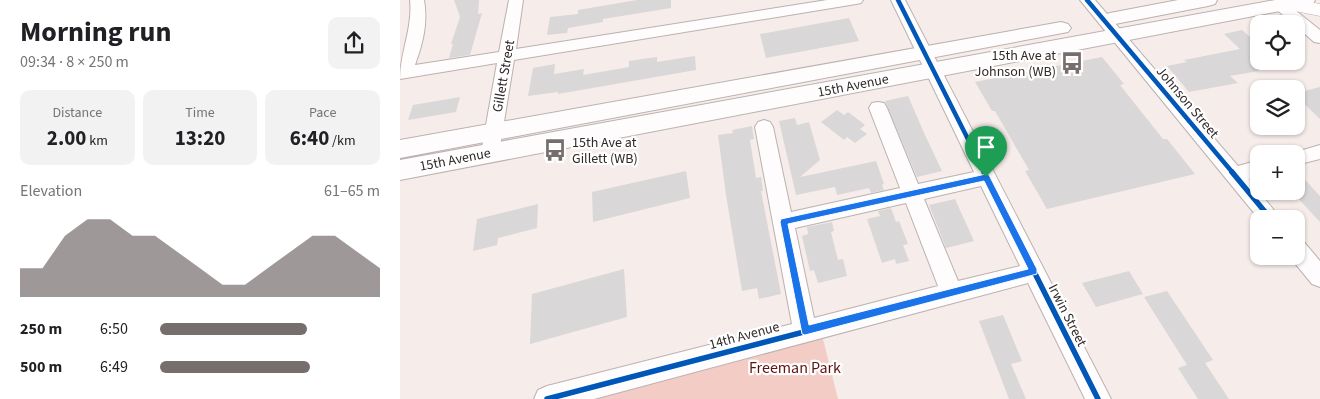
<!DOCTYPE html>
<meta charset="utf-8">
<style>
:root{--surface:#fff;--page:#f2f2f2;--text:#202124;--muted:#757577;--accent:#766e6d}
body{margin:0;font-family:"Source Sans 3",sans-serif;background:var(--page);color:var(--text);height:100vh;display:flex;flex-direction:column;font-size:19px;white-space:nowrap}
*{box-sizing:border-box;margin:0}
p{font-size:16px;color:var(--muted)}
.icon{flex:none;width:28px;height:28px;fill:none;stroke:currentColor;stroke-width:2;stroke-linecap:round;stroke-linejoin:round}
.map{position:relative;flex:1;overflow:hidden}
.details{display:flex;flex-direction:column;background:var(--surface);width:400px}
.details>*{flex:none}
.controls{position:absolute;left:850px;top:15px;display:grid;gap:10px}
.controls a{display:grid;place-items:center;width:55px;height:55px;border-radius:10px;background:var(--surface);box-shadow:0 1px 4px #0004;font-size:25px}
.pin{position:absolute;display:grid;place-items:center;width:42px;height:42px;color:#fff;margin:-51px -21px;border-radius:50% 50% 50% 0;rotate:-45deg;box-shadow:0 0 5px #0007}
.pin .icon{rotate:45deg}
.round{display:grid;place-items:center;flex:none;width:52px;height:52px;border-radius:10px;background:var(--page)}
.head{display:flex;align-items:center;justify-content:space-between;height:85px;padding:0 20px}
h1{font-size:28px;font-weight:700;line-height:38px}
.figures{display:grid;grid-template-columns:repeat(3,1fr);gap:8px;height:85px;padding:5px 20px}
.figures div{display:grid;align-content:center;border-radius:10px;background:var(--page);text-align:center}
.figures b{font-size:21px;font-weight:700}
.figures small{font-size:14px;font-weight:400}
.figures p{font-size:14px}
.chart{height:140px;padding:10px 20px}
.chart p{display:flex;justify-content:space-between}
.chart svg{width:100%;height:90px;margin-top:5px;fill:var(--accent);opacity:.7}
ul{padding:0 20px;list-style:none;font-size:16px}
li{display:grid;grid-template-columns:80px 60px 1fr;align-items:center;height:38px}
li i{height:12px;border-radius:6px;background:var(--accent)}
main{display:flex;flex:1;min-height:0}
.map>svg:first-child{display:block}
.green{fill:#f4ccc6}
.building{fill:#dad7d9}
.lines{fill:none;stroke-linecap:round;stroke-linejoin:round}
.minor-casing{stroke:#bab2b0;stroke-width:2}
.major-casing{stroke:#bab2b0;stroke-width:2}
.highway-casing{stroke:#bab2b0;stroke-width:1}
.minor{fill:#fefcfc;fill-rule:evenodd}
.major{fill:#fefcfc;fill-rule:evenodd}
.highway{fill:#fefcfc;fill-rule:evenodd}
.cycleway-far1-casing{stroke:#fff;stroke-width:7}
.cycleway-casing{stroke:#fff;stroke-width:9}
.cycleway-far1{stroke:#0057b8;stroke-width:4.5}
.cycleway{stroke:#0057b8;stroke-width:5.5}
.route{fill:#1a73e8;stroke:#fff;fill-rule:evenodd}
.labels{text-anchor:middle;stroke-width:4.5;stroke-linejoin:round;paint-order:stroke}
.poi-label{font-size:14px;fill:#312a29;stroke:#fff;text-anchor:end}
.street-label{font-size:14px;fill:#312a29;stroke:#fff}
.near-park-label{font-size:16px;fill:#60120f;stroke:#fff}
</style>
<main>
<section class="details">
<div class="head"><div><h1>Morning run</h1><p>09:34 · 8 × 250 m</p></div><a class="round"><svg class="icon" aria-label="share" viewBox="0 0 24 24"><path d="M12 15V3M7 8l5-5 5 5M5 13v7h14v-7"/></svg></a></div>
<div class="figures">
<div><p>Distance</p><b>2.00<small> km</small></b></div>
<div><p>Time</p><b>13:20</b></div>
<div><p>Pace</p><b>6:40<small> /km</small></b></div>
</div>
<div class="chart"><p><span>Elevation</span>61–65 m</p>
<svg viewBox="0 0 160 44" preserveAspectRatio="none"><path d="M0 44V30L10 30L20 14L30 6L40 6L50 14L60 14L70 22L80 30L90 38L100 38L110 30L120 22L130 14L140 14L150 22L160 30V44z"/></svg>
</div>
<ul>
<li><b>250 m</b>6:50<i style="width:67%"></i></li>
<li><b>500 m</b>6:49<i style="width:68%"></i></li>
</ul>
</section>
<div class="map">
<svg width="920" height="399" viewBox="0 0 920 399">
<rect width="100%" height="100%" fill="#f6ecea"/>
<path class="green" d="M 420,327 L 438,399 L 145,399 Z"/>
<path class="building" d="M 54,0 L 79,0 L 78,14 L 82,13 L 70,55 L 49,58 L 53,44 L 51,44 L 60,17 Z
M 237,0 L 271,0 L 271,8 L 203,19 L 203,22 L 168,28 L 167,33 L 147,35 L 150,17 L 178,14 L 178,10 Z
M 449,18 L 459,41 L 366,58 L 360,34 Z
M 842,30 L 859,45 L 859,71 L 830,76 L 838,83 L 789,92 L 767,66 L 787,62 L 784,60 L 840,49 L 824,34 Z
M 295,56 L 296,70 L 158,94 L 158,92 L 128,96 L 133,68 L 155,64 L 154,74 L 184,69 L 183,75 L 229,67 L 229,61 L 249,58 L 257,57 L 257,62 Z
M 702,57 L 724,84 L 720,85 L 763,139 L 767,139 L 795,174 L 647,209 L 625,171 L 629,170 L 595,111 L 592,111 L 575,82 Z
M 920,87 L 920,119 L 896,96 L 896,93 Z
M 508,96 L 525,135 L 542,171 L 517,177 L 485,101 Z
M 60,97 L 56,112 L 8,120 L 13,105 Z
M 437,110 L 444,115 L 448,112 L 465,125 L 460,129 L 467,134 L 455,143 L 447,137 L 444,140 L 421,122 Z
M 395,118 L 397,125 L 409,122 L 420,160 L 400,177 L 476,161 L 484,184 L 482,185 L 484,190 L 471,193 L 469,188 L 437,195 L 435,187 L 396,195 L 379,121 Z
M 352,126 L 354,139 L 350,140 L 356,178 L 361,177 L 363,191 L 361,191 L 381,294 L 359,299 L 357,288 L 342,291 L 326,195 L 318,135 L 333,133 L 332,130 Z
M 896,170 L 920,196 L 920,222 L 896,196 Z
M 286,171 L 290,198 L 193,222 L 192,192 Z
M 555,199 L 574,241 L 546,248 L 529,205 Z
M 138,204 L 137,228 L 98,238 L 97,245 L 73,251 L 77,219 Z
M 491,208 L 496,222 L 499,221 L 508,244 L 503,245 L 509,261 L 496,264 L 495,259 L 482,263 L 467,219 L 480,216 L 478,211 Z
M 432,222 L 434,231 L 431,232 L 438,260 L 443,259 L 447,276 L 418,283 L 414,270 L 410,271 L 402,236 L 408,234 L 407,227 Z
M 224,269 L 227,317 L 130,344 L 132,294 Z
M 729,271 L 743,294 L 696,307 L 682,283 Z
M 767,291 L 813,360 L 805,363 L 829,399 L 798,399 L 778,368 L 787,365 L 744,297 Z
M 603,315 L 622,361 L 611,364 L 626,399 L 609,399 L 579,321 Z"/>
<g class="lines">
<defs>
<path id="minor" d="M 10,0 L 24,0 C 28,23 23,43 15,65 L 99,52 L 109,0 L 123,0 L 116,49 L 427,0 L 463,0 L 461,3 L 456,4 L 114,60 L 99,153 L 97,158 L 90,160 L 83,158 L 81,153 L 97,63 L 0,79 C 0,52 13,28 10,0 Z
M 491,0 L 505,0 L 711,399 L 685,399 L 628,283 L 194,399 L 134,399 L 138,390 L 147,386 L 392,324 L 355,127 L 358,122 L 364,120 L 370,122 L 373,127 L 391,212 L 500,188 L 469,108 L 472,103 L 478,102 L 484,103 L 487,108 L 518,184 L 574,172 ZM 581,186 L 620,266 L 558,281 L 524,199 ZM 506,203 L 538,286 L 414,318 L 395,228 Z
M 680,0 L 695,0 L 838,166 L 859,160 L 859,176 L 849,179 L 881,219 L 859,219 Z
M 880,0 L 885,2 L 920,30 L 920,43 L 914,42 L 896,26 L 896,24 L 893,24 L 875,8 L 873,5 L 875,2 Z
M 920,145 L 920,159 L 896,165 L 896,154 L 889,154 Z
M 896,240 L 904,242 L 920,261 L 920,287 L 912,284 L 889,256 L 896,256 Z"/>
<path id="major" d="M 778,0 L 817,0 L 815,4 L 808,6 L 710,25 L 703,23 L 700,19 L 703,15 L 710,13 Z
M 875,0 L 915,0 L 913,4 L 906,6 L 0,180 L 0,160 Z
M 661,22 L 668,24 L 671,28 L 668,32 L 0,158 L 0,140 Z"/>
<path id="highway" d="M 879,0 L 900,0 L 920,4 L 920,16 L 880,8 L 877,4 Z"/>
</defs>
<use href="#minor" class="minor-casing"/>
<use href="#major" class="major-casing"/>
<use href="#highway" class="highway-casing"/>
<use href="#minor" class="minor"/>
<use href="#major" class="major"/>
<use href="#highway" class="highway"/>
<defs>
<path id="cycleway-far1" d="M 498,0 L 585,173
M 687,0 L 833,173"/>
<path id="cycleway" d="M 584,172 L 698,399
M 832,172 L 871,219
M 147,399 L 634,272"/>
</defs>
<use href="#cycleway-far1" class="cycleway-far1-casing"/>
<use href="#cycleway" class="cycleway-casing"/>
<use href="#cycleway-far1" class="cycleway-far1"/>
<use href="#cycleway" class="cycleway"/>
</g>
<path class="route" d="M 586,174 L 589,175 L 637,269 L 637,274 L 405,335 L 402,334 L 380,222 L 381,219 ZM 584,181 L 628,269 L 409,325 L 388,224 Z"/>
<defs>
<symbol id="bus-bare" viewBox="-9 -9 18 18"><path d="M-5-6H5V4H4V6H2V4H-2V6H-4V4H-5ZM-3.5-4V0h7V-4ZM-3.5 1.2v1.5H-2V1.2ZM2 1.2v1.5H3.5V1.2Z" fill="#766e6d" stroke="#fff" stroke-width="2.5" paint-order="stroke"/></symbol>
</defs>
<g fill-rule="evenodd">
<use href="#bus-bare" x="656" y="47" width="32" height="32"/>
<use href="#bus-bare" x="139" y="134" width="32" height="32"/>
</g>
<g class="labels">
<g class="poi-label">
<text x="656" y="60">15th Ave at<tspan x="656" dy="16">Johnson (WB)</tspan></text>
<text x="172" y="147" text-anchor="start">15th Ave at<tspan x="172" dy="16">Gillett (WB)</tspan></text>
</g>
<g class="street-label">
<text transform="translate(103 76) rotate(-80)" y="5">Gillett Street</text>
<text transform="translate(453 85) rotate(-11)" y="5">15th Avenue</text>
<text transform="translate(788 102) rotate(50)" y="5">Johnson Street</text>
<text transform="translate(55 159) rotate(-11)" y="5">15th Avenue</text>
<text transform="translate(668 315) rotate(63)" y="5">Irwin Street</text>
<text transform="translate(344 335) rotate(-15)" y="5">14th Avenue</text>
</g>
<g class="near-park-label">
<text x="395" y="373">Freeman Park</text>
</g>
</g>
</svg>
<div class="controls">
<a><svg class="icon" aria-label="locate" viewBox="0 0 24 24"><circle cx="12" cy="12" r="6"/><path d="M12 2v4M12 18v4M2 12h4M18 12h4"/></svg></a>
<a><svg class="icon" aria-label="layers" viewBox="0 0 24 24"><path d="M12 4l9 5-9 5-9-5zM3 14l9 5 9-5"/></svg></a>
<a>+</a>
<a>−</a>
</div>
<div class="pin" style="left:586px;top:177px;background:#1e9e55"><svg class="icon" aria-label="arrive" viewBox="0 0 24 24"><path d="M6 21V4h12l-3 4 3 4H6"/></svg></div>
</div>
</main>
